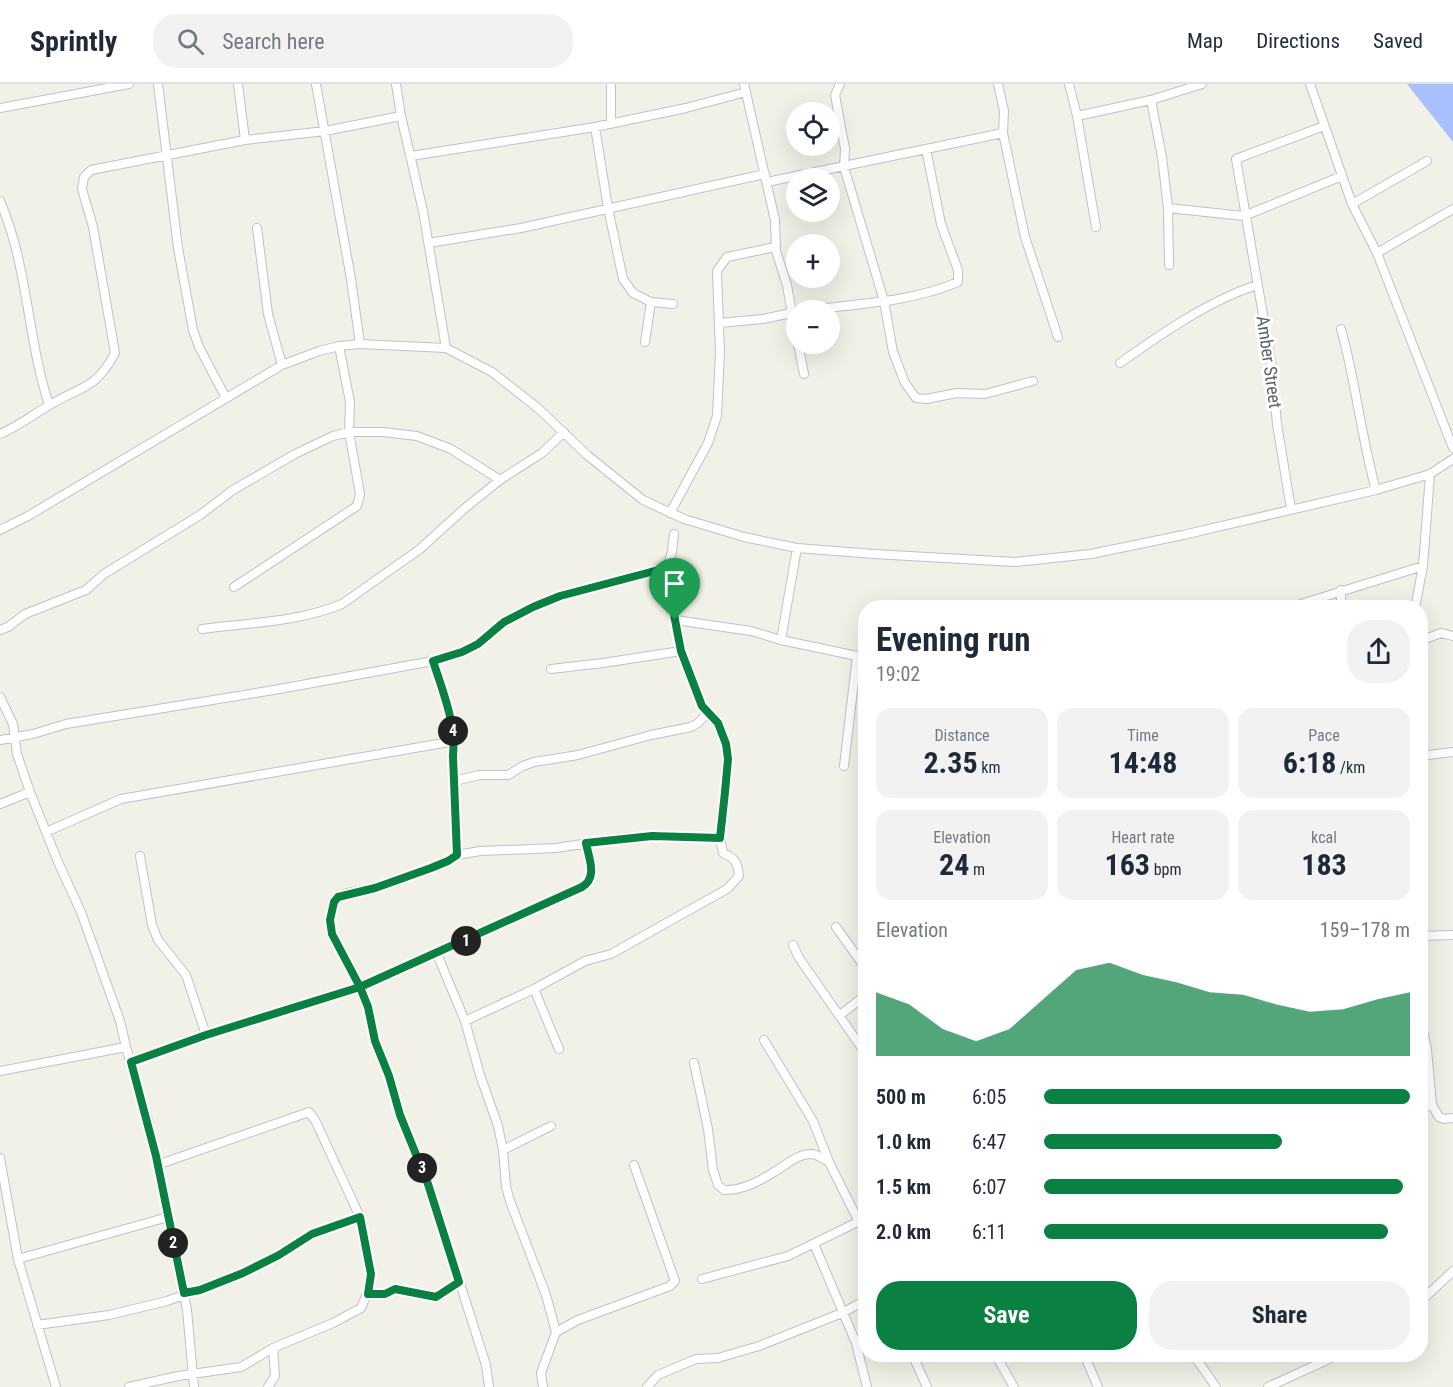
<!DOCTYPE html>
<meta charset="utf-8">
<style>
:root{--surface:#fff;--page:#f2f2f3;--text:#1f2937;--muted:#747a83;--line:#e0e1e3;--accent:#0b8043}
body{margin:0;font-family:"Roboto Condensed",sans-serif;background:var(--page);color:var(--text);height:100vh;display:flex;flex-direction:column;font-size:22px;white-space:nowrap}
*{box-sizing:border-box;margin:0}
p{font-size:20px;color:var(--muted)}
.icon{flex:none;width:33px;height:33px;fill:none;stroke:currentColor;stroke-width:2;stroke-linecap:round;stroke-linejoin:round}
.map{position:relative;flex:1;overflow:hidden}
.sheet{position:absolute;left:858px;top:516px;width:570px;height:762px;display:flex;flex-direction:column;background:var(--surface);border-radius:24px;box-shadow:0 6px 24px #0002}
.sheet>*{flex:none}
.buttons{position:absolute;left:786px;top:18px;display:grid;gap:12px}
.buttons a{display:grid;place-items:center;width:54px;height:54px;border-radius:50%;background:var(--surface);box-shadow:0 6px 24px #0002;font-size:30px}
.pin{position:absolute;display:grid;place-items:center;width:51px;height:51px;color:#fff;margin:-62px -26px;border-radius:50% 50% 50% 0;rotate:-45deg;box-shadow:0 0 6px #0007}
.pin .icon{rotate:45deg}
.km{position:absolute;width:30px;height:30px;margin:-15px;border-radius:50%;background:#222;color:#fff;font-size:16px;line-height:30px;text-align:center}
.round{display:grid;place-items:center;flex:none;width:63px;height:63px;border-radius:24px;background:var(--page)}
.summary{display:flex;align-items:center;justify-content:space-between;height:102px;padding:0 18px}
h1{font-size:33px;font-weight:700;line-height:45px}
.figures{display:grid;grid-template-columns:repeat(3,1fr);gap:9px;height:102px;padding:6px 18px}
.figures div{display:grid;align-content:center;border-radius:15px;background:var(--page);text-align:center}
.figures b{font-size:30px;font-weight:700}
.figures small{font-size:16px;font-weight:400}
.figures p{font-size:16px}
.chart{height:168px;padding:12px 18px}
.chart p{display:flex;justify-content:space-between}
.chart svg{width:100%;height:108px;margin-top:6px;fill:var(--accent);opacity:.7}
.button{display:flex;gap:12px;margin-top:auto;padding:12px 18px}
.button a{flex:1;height:69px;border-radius:24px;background:var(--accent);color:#fff;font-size:24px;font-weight:700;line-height:69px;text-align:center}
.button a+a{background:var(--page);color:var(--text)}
ul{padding:0 18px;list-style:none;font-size:20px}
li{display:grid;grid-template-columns:96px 72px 1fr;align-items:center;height:45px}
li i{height:15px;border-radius:8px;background:var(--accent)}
header{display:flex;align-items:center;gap:36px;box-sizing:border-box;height:84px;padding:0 30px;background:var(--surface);border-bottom:2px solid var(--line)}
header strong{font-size:28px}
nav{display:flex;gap:33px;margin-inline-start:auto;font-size:21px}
.search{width:420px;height:54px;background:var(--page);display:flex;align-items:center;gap:15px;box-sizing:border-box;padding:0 21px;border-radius:24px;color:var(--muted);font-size:22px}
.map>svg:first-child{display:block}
.water{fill:#a9c0ff}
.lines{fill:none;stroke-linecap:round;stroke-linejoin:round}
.minor-casing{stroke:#c0c1c8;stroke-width:10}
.minor{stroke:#fff;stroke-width:8}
.route-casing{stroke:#fff;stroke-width:12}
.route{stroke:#0b8043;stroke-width:8}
.labels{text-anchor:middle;stroke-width:6;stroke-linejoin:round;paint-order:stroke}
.street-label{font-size:18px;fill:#5e5f68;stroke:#fff}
</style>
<header>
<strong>Sprintly</strong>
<div class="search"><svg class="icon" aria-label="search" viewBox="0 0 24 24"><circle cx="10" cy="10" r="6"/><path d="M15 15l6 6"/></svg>Search here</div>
<nav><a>Map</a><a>Directions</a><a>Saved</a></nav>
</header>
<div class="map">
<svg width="1453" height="1303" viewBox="0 0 1453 1303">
<rect width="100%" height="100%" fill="#f1f1e7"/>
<path class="water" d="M 1407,0 L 1453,0 L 1453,58 Z"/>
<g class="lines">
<defs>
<path id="minor" d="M 158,0 L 178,164 L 193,246 L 199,263 L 226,314
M 238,0 L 245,56
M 316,0 L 351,195 L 360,260
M 396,0 L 401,32 L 423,127 L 446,264
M 611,0 L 611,39
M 744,0 L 775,136 L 776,167 L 787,201 L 796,253
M 840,0 L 835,11 L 845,65 L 844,83 L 884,217 L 893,268 L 905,299 L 916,314 L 926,315 L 957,309 L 985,310 L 1033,297
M 998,0 L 1004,27 L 1003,49 L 1025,153 L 1058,253
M 1069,0 L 1077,32 L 1096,143
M 1310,0 L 1352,120 L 1377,169 L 1453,364
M 1151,16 L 1162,73 L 1168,124 L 1169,181
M 0,24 L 129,0
M 1077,32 L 1151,16 L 1202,0
M 595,43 L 608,124 L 623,195 L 633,209 L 651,218 L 673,220
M 411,72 L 595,43 L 686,24 L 746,8
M 767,98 L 1003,49
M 0,117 C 28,181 27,254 49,321
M 1352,120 L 1427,77
M 1168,124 L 1244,132 L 1342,92
M 257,144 L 268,230 L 282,281
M 429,159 L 521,144 L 765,90
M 1377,169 L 1453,125
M 807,226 C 858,220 911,218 958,198 L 958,186 L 941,140 L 926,65
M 719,239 L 763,235 L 796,228
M 1341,245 C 1356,298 1361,353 1376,406
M 645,258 L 651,218
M 798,260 L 804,290
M 1120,279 C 1161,250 1210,216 1257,201
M 0,350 C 17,343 31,332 48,322 C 80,302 95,307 115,269 L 93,143 L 82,105 L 84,93 L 91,86 L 245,56 L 325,47 L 401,32
M 1291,425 L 1277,340 L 1271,277 L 1236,75 L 1324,42
M 670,429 L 708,359 L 717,332 L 720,269 L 717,187 L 727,173 L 775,163
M 0,446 L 28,432 L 282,281 L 319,267 L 339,262 L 360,260 L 446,264 L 492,288 L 539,325 L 587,371 L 643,416 L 684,435 L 744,453 L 797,464 L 874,470 L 1015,478 L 1091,470 L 1183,451 L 1376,406 L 1430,390 L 1453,375
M 674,450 L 672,468 L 667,484 L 670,515 L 681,567 L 702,622 L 718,638 L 726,660 L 727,675 L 725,708 L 720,754
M 234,503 L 357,422 L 360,410 L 349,348 L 350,318 L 339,262
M 1288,524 L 1423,482
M 1341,524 L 1341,506
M 1415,524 L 1423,482 L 1430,390
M 675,536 L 751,547 L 781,556 L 857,572 L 866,571
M 202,545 C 248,539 299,538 342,520 L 420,465 L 465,424 L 500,396 L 542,369 L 564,348
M 0,546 L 8,543 L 25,530 L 86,506 L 104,490 L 200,431 L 233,406 L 295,370 L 333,352 L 349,348 L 383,348 L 417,352 L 451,365 L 500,396
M 781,556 L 797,464
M 1420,557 L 1441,549 L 1453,552
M 433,577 C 443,608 456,639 453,672 L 457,771
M 551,585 L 603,579 L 681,567
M 0,613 L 13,640 L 17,670 L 30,708 L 58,778 L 81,828 L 120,937 L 126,963 L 148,1037 L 168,1129 L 187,1226 L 194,1303
M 0,656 L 33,650 L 66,640 L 274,606 L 433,577 L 462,569 L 478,560 L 504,538 L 533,523 L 560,512 L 667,484
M 1420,672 L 1453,668
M 844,682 L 857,572
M 455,697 L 479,691 L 508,691 L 523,682 L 534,678 L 578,671 L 651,651 L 691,643 L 698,639 L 707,629
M 0,720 L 30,708
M 46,748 L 121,715 L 455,657
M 140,772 L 152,841 L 158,856 L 186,891 L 206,951
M 836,843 L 866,885
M 1420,852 L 1453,851
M 793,861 L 799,874 L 866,970
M 437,870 L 465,937 L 480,991 L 498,1042 L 503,1066 L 506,1103 L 510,1117 L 546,1211 L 556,1248
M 534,905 L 559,965
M 840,931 L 866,911
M 1420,933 L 1427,965 L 1432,1021 L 1439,1033 L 1444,1035 L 1453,1034
M 465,937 L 534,905 L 585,877 L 611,870 L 727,805 L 739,792 C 738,779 735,774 723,769 L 720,754 L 652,752 L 622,754 L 556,764 L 480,767 L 457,771 L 441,781 L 375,804 L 347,809 L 338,813 L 334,817 L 330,836 L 332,850 L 360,903 L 368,923 L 375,956 L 389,992 L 400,1031 L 428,1100 L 472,1237 L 486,1281 L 489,1303
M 764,956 L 813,1037 L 829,1078 L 859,1138
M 131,978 L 206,951 L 360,903 L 582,803 C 598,793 589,776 586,759
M 694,979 L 708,1045 L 713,1086 L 718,1101 L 724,1106 C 740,1107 760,1097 774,1088 C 785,1082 798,1069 812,1070 C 818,1071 824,1075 829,1078
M 0,987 L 126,963
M 1420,1024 L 1432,1021
M 503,1066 L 551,1042
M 0,1074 L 18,1175 L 56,1303
M 814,1160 L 856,1259 L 867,1303
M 18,1175 L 168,1133
M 702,1195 L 788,1172 L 866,1134
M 367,1210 L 385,1210 L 395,1205 L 436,1213 L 459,1198
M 1420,1218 L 1453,1187
M 37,1241 L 109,1231 L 167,1217 L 243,1189 L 279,1171 L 312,1150 L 360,1133
M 912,1270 L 927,1303
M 995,1270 L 1014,1303
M 1084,1270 L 1098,1303
M 1193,1270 L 1216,1303
M 129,1303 L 178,1292 L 241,1283 L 273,1264 L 333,1239 L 361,1224 L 369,1205 L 371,1190 L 360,1133 L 315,1036 L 309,1028 L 157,1081
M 268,1303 L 275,1292 L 273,1264
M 543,1303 L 541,1289 L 556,1248 L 578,1236 L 670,1202 L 675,1197 L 634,1081
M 647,1303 L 658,1291 L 696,1275 L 718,1274 L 759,1262 L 842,1229 L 866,1216
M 1268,1303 L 1340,1270"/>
</defs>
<use href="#minor" class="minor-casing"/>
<use href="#minor" class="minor"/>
</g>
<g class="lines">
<defs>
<path id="route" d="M 675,536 L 681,567 L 702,622 L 718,639 L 726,660 L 728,675 L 725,708 L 720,754 L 652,752 L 586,759 C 589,775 598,793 582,803 L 360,903 L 206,951 L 131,978 L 156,1072 L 184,1209 L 200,1206 L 243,1189 L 279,1171 L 312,1150 L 360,1133 L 371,1190 L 368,1210 L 385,1210 L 395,1205 L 436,1213 L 459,1198 L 428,1100 L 400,1031 L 389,992 L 375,957 L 368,923 L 360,903 L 332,850 L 330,836 L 334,818 L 338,813 L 375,804 L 431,784 L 448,777 L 457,771 L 453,672 C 456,639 443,608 433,577 L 462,568 L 478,560 L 504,538 L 533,523 L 560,512 L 666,484 L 675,536"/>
</defs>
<use href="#route" class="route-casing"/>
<use href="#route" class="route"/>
</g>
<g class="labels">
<g class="street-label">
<text transform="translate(1269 278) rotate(82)" y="6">Amber Street</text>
</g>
</g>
</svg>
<div class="buttons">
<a><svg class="icon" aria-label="locate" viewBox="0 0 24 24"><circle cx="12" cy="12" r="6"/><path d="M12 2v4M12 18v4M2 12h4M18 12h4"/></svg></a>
<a><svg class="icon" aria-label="layers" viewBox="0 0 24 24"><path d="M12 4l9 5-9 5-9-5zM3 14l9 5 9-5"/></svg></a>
<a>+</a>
<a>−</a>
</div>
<div class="pin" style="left:675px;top:536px;background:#1e9e55"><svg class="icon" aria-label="arrive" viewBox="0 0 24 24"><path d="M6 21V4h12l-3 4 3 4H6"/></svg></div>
<b class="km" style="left:466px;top:857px">1</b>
<b class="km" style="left:173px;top:1159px">2</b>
<b class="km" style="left:422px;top:1084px">3</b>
<b class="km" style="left:453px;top:647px">4</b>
<section class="sheet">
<div class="summary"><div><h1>Evening run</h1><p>19:02</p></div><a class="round"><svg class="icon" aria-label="share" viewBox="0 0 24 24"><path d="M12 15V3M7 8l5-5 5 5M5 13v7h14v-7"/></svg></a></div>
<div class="figures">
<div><p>Distance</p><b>2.35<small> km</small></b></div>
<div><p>Time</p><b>14:48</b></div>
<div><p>Pace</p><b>6:18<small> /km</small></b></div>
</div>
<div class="figures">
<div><p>Elevation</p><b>24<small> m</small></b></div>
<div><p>Heart rate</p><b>163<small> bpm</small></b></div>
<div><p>kcal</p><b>183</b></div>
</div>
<div class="chart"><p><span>Elevation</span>159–178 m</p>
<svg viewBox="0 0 160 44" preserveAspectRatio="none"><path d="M0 44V18L10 23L20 33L30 38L40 33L50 21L60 9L70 6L80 11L90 14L100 18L110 19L120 23L130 26L140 25L150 21L160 18V44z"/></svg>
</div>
<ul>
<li><b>500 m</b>6:05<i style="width:100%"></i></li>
<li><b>1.0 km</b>6:47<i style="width:65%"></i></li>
<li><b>1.5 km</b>6:07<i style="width:98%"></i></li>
<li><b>2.0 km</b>6:11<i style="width:94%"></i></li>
</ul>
<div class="button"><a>Save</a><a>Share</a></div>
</section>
</div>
